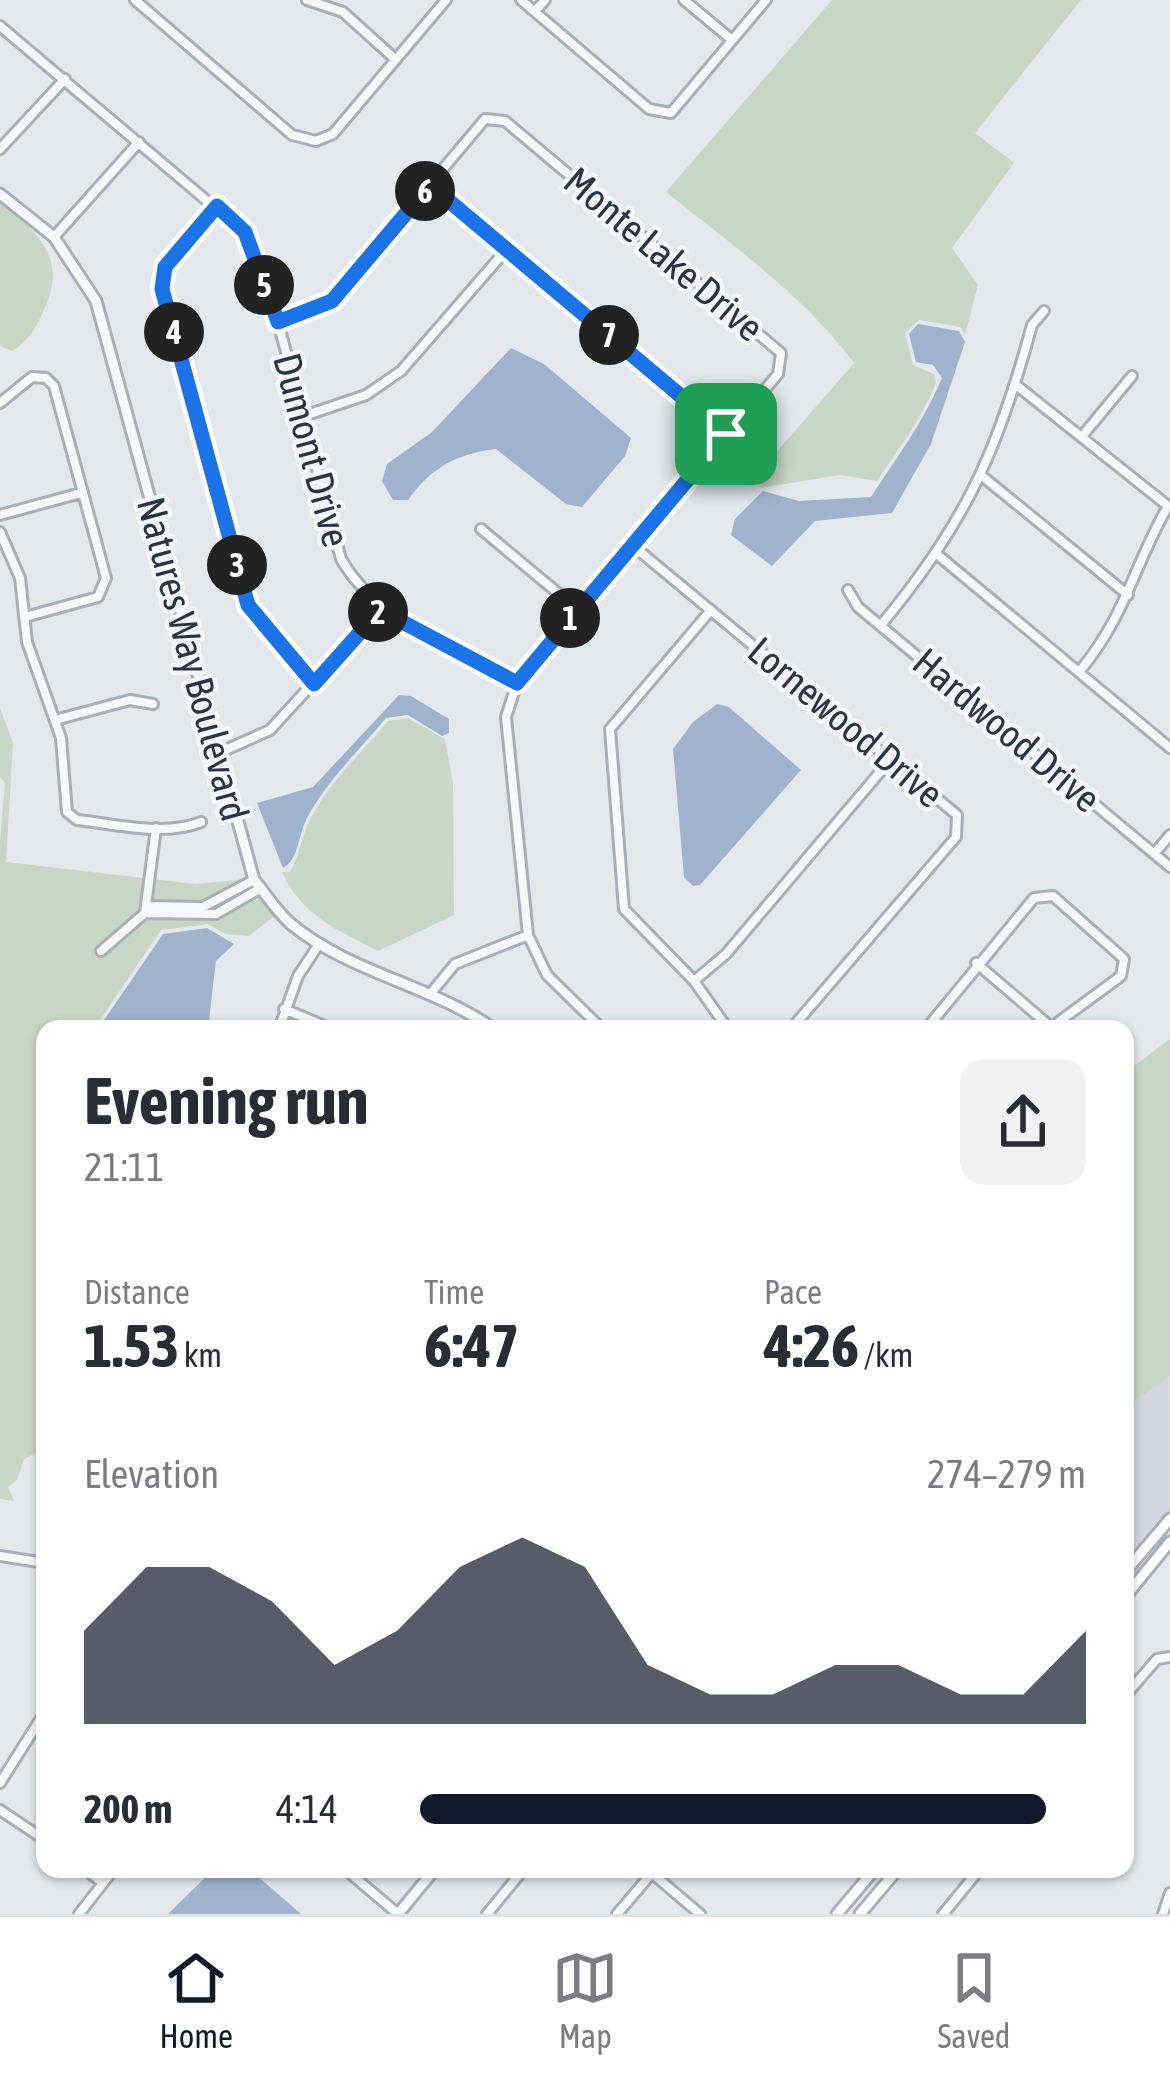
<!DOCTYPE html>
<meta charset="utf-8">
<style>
:root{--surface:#fff;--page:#f2f2f3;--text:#2b2b33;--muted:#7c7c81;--line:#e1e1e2;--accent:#111827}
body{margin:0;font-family:"Asap Condensed",sans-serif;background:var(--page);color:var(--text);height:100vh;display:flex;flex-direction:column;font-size:45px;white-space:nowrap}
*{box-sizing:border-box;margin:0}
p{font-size:39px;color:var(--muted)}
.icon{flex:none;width:66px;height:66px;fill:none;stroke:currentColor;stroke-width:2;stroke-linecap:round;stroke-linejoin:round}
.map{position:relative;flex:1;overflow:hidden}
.side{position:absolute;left:36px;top:1020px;width:1098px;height:858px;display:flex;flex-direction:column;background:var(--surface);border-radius:24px;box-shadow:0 3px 9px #0004}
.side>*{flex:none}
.pin{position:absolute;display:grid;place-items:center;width:102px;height:102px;color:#fff;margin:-51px;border-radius:24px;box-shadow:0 6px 18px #0006}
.km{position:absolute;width:60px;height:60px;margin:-30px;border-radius:50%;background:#222;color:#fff;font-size:33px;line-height:60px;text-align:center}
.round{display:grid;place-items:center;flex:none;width:126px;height:126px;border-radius:24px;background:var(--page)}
.summary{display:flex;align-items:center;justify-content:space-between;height:204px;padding:0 48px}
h1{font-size:66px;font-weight:700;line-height:90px}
.stats{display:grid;grid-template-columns:repeat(3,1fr);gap:18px;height:204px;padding:12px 48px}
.stats div{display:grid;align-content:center}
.stats b{font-size:60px;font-weight:700}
.stats small{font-size:33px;font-weight:400}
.stats p{font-size:33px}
.chart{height:336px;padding:24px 48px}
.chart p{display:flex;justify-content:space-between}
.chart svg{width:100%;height:216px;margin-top:12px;fill:var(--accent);opacity:.7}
ul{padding:0 48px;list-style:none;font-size:39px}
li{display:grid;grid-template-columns:192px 144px 1fr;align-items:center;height:90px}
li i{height:30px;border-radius:15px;background:var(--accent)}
.tabs{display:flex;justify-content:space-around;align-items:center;height:168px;border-top:3px solid var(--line);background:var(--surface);font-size:33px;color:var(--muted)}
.tabs a{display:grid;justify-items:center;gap:6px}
.tabs .on{color:var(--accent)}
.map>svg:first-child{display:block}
.built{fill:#d2d6de}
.green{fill:#c9d6c5}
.water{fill:#9fb4cc}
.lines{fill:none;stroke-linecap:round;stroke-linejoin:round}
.minor-casing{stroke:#a9aeb7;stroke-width:14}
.tertiary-casing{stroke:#a9aeb7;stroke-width:15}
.secondary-casing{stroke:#a9aeb7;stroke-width:15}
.minor{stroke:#f7f8fa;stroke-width:8}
.tertiary{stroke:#f7f8fa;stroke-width:9}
.secondary{stroke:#fff;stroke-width:9}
.route-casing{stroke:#fff;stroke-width:24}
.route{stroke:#1a73e8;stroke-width:15}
.labels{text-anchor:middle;stroke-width:9;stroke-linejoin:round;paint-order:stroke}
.street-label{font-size:39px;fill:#2b3445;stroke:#f4f6f9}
</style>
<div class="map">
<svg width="1170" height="1914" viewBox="0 0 1170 1914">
<rect width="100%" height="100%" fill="#e4e7ec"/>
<path class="built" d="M 1169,1375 L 1170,1525 L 1125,1579 L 1125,1409 Z"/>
<path class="green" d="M 832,0 L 1081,0 L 975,133 L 1014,163 L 952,248 L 978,285 L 965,335 L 960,327 L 919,320 L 905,333 L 913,365 L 934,374 L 936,383 C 921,420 899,448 877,481 L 840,475 L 761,488 L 753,479 L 854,363 C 803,295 732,245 666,192 Z
M 0,202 C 36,232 67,256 46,305 C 37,326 31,339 12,351 L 0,346 Z
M 0,708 L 13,743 L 6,862 L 195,884 L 248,879 L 202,902 L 145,901 L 140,913 L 96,950 L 100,957 L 147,917 L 217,918 L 260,894 L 276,915 L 249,936 L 225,934 L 208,924 L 161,930 L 94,1029 L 45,1029 L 45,1458 L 36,1453 L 24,1459 L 17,1480 L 8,1487 L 14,1501 L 0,1499 L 0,841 L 5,783 L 0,777 Z
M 407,718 L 445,739 L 453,784 L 454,915 L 378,951 C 336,929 302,916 282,872 L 290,872 C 300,855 301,836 311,818 C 330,782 362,752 388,721 Z
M 1170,1039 L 1170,1375 L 1125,1409 L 1125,1073 Z"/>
<path class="water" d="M 918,324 L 959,331 L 965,342 L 931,444 L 892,513 L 815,521 L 772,566 L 731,535 L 735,519 L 763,491 L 799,501 L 871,497 C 897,457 923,423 942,378 L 933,365 L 916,362 L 909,334 Z
M 511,348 L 544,364 L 631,438 L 625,456 L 582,507 L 566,504 L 496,449 C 456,454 432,467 408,500 L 393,500 L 382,481 L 387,464 L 432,432 Z
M 399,695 L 411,696 L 449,719 L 449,733 L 442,736 L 408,715 L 386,718 C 359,750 327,781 307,818 C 298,835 299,860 283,868 L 257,803 L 313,787 Z
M 717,704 L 729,707 L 801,770 L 700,885 L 693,886 L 684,877 L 673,749 L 693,722 Z
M 207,928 L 234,944 L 216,961 L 208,1029 L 98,1029 L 163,934 Z
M 214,1869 L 249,1869 L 301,1914 L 168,1914 Z"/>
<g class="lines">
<defs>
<path id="minor" d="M 135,0 L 292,135 L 316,141 L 333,134 L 446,0
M 307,0 L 343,12 L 395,59
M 521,0 L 649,109 L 671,113 L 766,0
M 684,0 L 732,40
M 535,11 L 545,0
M 0,26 L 245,233 L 278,322 L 341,559 C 378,623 454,649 517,683
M 0,149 L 65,79
M 430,185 L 726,434
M 216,206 L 165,267 L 162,289 L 248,605 L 314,684
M 54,237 L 139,142
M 278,322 L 332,301 L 485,119 L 505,121 L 781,353 L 778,374 L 517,683 L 506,717 L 528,935 L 547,975 L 602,1029
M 1016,385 L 1168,506
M 0,403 L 32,377 L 46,378 L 54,386 L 106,578 L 98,597 L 25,617
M 301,417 L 366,395 L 401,371 L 507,249
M 1083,435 L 1132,376
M 982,476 L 1128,595
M 0,515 L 81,493
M 481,529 L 577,609
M 0,532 L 20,578 L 27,642 L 61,738 L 67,812 L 77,820 C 115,824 164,837 201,822
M 632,545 L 957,815 L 956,837 L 791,1029
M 939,556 L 1170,748
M 848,590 L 858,607 L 1170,867
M 711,610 L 610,729 L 624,909 L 694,981 L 728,1029
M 881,625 C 965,524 998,451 1032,325 L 1044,311
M 1079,672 C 1126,616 1133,567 1168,506
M 55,720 L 130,700 L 153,704
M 221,752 L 270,730 L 380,610
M 1154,854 L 1170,835
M 147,906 L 203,907 L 254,880
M 145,913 L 216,914 L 261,888
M 101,951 L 145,913 L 156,828
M 976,963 L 1051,1027
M 694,981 L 726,954 L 891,759
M 431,993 L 455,964 L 528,935
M 284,1009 L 332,1029
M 279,1029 L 298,976 L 319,944
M 926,1029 L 1034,898 L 1053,896 L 1124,959 L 1121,976 L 1049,1029
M 0,1556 L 45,1563
M 1125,1696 L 1157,1659 L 1170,1657
M 0,1783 L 45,1712
M 0,1810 L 45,1840
M 84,1869 L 102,1882
M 345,1869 L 398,1914
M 647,1869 L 700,1914
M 79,1914 L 114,1869
M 487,1914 L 524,1869
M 617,1914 L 652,1873
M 943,1914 L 980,1869
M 1163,1914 L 1170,1893"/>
<path id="tertiary" d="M 0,194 L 54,237 L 96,301 L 254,880 C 266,894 277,912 291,924 C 350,973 431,985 494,1029
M 398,1914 L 435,1869"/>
<path id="secondary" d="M 1125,1572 L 1170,1519
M 1125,1597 L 1170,1542
M 837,1914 L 875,1869
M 860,1914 L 898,1869"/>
</defs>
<use href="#minor" class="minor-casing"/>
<use href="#tertiary" class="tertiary-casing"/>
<use href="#secondary" class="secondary-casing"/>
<use href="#minor" class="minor"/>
<use href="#tertiary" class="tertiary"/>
<use href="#secondary" class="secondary"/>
</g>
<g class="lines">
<defs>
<path id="route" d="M 430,185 L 726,434 L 517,683 L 380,610 L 314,684 L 248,605 L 162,289 L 165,267 L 217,206 L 245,232 L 278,322 L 332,301 Z"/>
</defs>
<use href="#route" class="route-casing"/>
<use href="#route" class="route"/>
</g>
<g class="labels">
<g class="street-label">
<text transform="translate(664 254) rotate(40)" y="14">Monte Lake Drive</text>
<text transform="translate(312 450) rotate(75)" y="14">Dumont Drive</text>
<text transform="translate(193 659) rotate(75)" y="14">Natures Way Boulevard</text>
<text transform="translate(846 722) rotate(40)" y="14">Lornewood Drive</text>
<text transform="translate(1007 730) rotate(40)" y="14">Hardwood Drive</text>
</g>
</g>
</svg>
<div class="pin" style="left:726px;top:434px;background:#1e9e55"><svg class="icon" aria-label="arrive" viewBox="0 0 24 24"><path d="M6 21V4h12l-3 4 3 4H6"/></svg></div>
<b class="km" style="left:570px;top:618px">1</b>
<b class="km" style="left:378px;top:612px">2</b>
<b class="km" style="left:237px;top:565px">3</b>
<b class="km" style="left:174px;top:332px">4</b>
<b class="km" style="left:264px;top:285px">5</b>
<b class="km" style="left:425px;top:191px">6</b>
<b class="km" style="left:609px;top:335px">7</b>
<section class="side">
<div class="summary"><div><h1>Evening run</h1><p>21:11</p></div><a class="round"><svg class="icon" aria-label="share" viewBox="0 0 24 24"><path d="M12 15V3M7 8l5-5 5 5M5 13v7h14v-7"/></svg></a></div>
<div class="stats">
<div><p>Distance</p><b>1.53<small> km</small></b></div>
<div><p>Time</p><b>6:47</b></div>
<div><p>Pace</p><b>4:26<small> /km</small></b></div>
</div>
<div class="chart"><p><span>Elevation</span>274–279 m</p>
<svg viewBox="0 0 160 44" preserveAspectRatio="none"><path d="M0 44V25L10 12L20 12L30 19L40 32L50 25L60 12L70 6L80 12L90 32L100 38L110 38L120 32L130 32L140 38L150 38L160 25V44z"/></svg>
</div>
<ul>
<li><b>200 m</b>4:14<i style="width:94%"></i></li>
</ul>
</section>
</div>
<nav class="tabs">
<a class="on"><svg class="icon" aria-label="home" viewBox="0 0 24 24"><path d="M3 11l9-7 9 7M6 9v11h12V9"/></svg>Home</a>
<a><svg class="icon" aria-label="map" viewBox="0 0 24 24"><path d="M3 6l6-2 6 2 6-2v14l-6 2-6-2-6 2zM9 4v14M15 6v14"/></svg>Map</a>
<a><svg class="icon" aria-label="saved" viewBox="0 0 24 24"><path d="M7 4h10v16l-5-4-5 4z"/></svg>Saved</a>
</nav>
